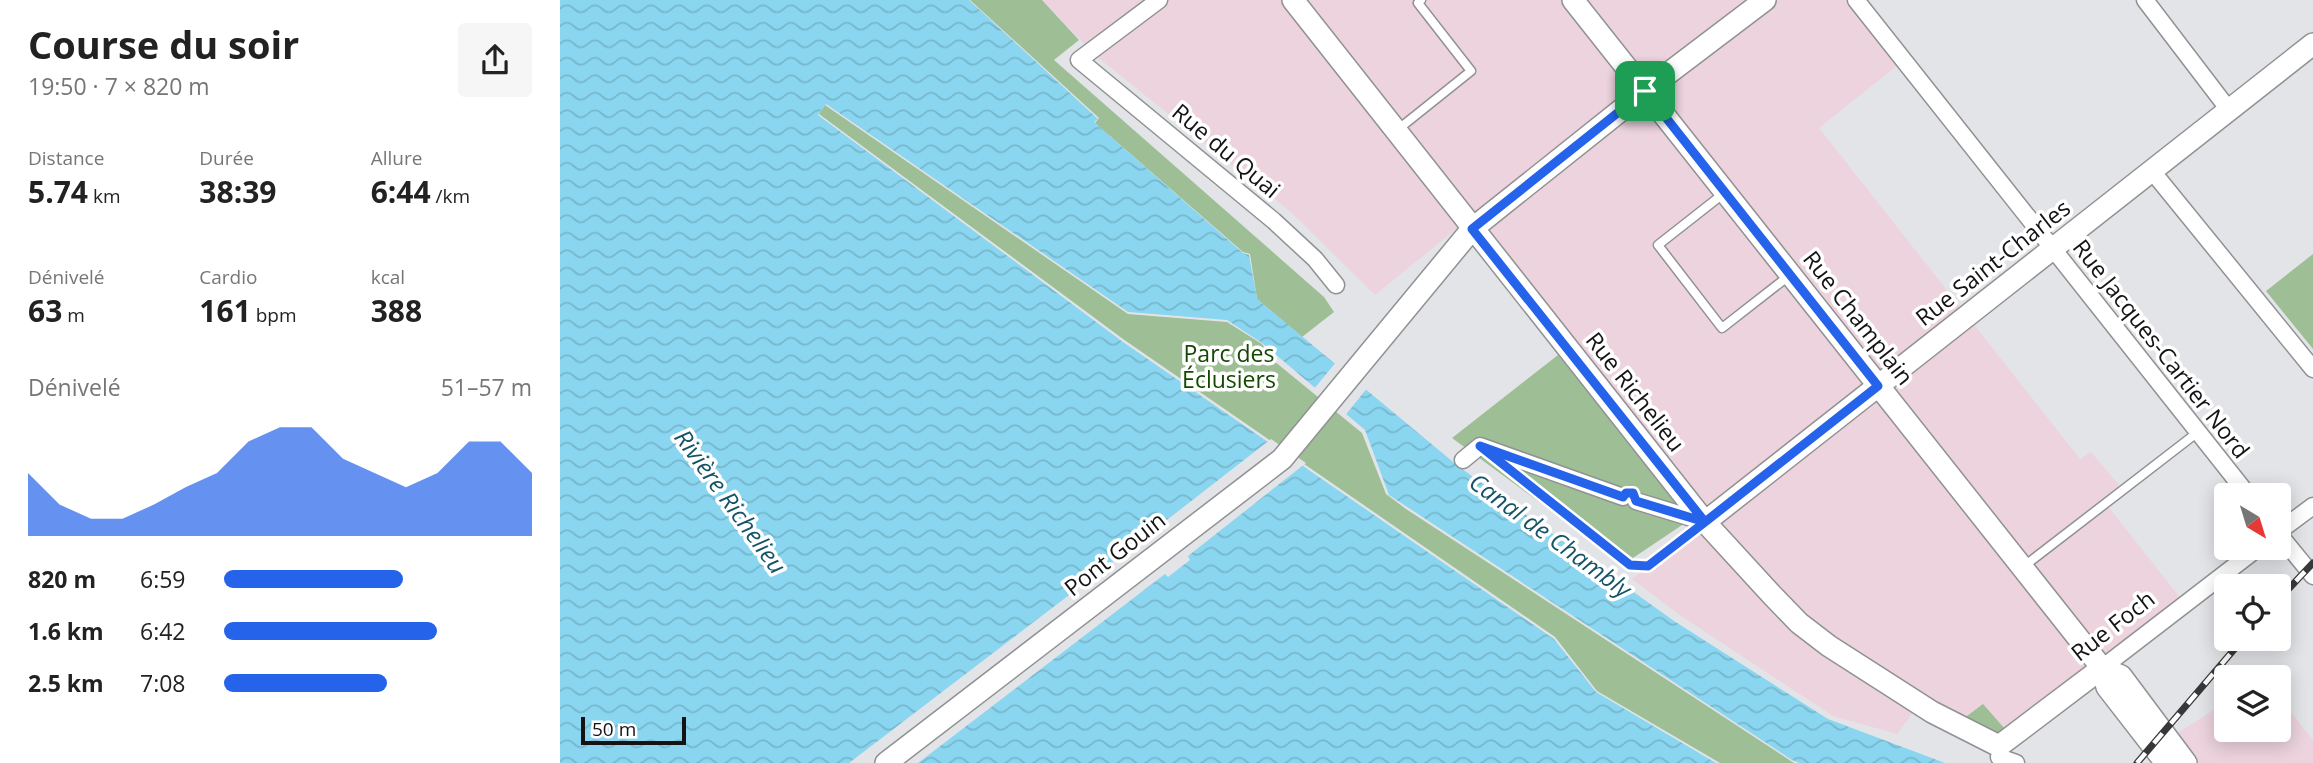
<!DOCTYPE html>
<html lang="fr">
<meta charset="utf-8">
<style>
:root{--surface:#fff;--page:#f6f6f6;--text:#222;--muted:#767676;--accent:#2563eb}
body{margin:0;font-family:"Open Sans",sans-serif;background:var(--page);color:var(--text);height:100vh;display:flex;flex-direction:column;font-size:26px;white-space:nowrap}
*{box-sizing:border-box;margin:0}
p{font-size:23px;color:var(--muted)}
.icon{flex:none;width:38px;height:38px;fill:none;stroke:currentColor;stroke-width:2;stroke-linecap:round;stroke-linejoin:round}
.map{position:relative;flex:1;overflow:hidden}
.sheet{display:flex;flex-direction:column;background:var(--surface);width:560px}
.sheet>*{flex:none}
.needle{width:46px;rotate:142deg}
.buttons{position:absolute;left:1654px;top:483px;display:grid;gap:14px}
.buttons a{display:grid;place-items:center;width:77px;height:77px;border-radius:7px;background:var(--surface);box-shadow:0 4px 18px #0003;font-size:35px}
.scale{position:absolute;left:21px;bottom:18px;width:105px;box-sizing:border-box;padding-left:7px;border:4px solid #131314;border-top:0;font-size:19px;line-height:24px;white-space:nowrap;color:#131314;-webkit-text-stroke:5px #fff;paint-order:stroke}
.pin{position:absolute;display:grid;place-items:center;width:60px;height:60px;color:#fff;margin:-30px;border-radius:14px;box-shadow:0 4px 10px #0006}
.round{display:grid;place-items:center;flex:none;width:74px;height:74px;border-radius:7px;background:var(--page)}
.head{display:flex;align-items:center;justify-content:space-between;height:119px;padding:0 28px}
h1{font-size:38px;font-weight:700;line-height:52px}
.metrics{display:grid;grid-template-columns:repeat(3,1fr);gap:10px;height:119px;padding:7px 28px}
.metrics div{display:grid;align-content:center}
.metrics b{font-size:30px;font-weight:700}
.metrics small{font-size:19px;font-weight:400}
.metrics p{font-size:19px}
.chart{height:196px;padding:14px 28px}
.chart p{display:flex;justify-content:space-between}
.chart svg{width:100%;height:126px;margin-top:7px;fill:var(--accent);opacity:.7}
ul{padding:0 28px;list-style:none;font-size:23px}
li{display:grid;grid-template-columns:112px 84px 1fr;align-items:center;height:52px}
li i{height:18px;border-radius:9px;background:var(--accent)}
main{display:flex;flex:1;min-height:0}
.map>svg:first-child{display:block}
.commercial{fill:#ecd3dd}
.green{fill:#9ebf96}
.water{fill:url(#water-waves)}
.pier{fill:#e3e4e7}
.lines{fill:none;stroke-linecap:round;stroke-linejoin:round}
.lane-casing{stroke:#909193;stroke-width:11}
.street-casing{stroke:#909193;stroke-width:19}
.secondary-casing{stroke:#909193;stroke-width:24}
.lane{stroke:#fff;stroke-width:8}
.street{stroke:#fff;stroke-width:16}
.secondary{stroke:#fff;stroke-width:21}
.rail-casing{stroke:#38383a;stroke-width:7}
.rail{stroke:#fff;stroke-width:4.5;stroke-dasharray:13;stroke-linecap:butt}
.route-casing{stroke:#fff;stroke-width:14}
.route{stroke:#2563eb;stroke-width:9}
.labels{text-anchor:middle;stroke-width:7;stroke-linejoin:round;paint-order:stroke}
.street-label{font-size:23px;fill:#131314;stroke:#fff}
.park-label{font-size:23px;fill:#134901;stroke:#fff}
.water-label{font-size:24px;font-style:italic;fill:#155467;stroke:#fff}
</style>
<main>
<section class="sheet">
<div class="head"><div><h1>Course du soir</h1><p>19:50 · 7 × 820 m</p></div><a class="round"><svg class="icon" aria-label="share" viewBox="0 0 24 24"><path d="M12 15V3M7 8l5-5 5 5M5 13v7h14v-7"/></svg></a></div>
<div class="metrics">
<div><p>Distance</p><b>5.74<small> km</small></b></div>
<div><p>Durée</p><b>38:39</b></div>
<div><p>Allure</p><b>6:44<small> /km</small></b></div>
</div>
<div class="metrics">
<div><p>Dénivelé</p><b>63<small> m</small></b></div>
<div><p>Cardio</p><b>161<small> bpm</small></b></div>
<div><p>kcal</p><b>388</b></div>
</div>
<div class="chart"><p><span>Dénivelé</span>51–57 m</p>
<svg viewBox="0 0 160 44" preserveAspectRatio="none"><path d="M0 44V22L10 33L20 38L30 38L40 33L50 27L60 22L70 11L80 6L90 6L100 17L110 22L120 27L130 22L140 11L150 11L160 22V44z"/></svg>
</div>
<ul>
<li><b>820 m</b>6:59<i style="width:58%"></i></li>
<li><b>1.6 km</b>6:42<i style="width:69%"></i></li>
<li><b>2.5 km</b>7:08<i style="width:53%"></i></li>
</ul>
</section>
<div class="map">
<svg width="1753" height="763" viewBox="0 0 1753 763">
<defs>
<pattern id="water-waves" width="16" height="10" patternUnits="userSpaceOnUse" patternTransform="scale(1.75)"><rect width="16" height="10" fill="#8ad6f0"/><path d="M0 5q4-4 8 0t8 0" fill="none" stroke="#76b7cd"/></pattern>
</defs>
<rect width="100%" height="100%" fill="#e3e4e7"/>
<path class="commercial" d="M 482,0 L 1296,0 L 1343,61 L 1259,128 L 1520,459 L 1531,452 L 1564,491 L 1546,504 L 1625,604 L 1452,737 L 1403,719 L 1363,699 L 1337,734 L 1273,716 L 1121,616 L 1072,579 L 1144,523 L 912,229 L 896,229 L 815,295 L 732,213 L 535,55 Z
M 1719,697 L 1753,740 L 1753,763 L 1638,763 L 1615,735 L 1666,702 L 1666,730 L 1718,730 Z"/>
<path class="green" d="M 410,0 L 482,0 L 519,40 L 494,60 L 764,297 L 774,312 L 742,337 L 697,299 L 690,254 L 683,252 L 535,123 L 539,118 Z
M 265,105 L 568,314 L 667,322 L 702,344 L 714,361 L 802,433 L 826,494 L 846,509 L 1234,763 L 1160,763 L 1037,691 L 995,637 L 563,339 L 259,114 Z
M 1753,254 L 1753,349 L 1706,291 Z
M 998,355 L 1131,519 L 1070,560 L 1056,558 L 892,438 Z
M 1423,704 L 1445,729 L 1436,734 L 1403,719 Z"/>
<path class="water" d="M 0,0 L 409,0 L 538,119 L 534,122 L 683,253 L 689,255 L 697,299 L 898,466 L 1114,621 L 1268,719 L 1385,763 L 1239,763 L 1232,760 L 829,495 L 805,430 L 702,343 L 667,320 L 568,312 L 266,104 L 258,115 L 563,342 L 994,639 L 1036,692 L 1156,763 L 0,763 Z"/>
<path class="pier" d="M 777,361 L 808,387 L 784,417 L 753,390 Z
M 711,439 L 746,463 L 628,556 L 630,560 L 608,577 L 605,574 L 358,763 L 289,763 L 580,541 L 577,537 L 600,519 L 603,523 Z"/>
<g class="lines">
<defs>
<path id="lane" d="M 836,131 L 911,71 L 858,3 L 861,0
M 1163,194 L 1098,245 L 1162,328 L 1230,275
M 933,456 L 1070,564 L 1088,566 L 1145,523
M 1463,567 L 1638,432"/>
<path id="street" d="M 599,0 L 519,60 L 714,221 L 755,259 L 776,285
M 1296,0 L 1688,495
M 1585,0 L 1669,110
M 1592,171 L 1753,369
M 903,460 L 920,446 L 1063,497
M 1076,501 L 1145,522
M 1718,532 L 1753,506
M 1718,533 L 1753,576
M 1542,668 L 1698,548
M 1439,757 L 1456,763"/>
<path id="secondary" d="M 733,0 L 1145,522 L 1211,594 L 1239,623 L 1269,646 L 1372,712 L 1439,746 L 1542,668
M 1013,0 L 1542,668 L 1547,687 L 1606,763
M 1145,522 L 1753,44
M 1542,668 L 1561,676 L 1626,763
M 326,763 L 722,459 L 912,229 L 1085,91 L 1205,0"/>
</defs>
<use href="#lane" class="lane-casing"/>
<use href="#street" class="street-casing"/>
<use href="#secondary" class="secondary-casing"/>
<use href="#lane" class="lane"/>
<use href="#street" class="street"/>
<use href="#secondary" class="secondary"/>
<defs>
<path id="rail" d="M 1718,600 L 1753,563
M 1577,763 L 1683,639"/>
</defs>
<use href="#rail" class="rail-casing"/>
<use href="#rail" class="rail"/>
</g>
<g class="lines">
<defs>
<path id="route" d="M 1085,91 L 912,229 L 1145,522 L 1088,566 L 1070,565 L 920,446 L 1063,497 L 1066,493 L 1073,493 L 1076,501 L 1145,522 L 1318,386 L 1085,91"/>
</defs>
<use href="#route" class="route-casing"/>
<use href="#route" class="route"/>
</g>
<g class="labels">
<g class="street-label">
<text transform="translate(666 151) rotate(40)" y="8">Rue du Quai</text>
<text transform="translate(1433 263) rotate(-38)" y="8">Rue Saint-Charles</text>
<text transform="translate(1298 318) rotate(52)" y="8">Rue Champlain</text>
<text transform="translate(1601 349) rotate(52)" y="8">Rue Jacques-Cartier Nord</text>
<text transform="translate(1075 392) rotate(52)" y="8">Rue Richelieu</text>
<text transform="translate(555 554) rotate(-38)" y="8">Pont Gouin</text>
<text transform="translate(1553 626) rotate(-38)" y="8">Rue Foch</text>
</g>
<g class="park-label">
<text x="669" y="362">Parc des<tspan x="669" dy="26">Éclusiers</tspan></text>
</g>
<g class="water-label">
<text transform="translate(170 502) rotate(54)" y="8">Rivière Richelieu</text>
<text transform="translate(990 536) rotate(36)" y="8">Canal de Chambly</text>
</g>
</g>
</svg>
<div class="buttons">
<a><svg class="needle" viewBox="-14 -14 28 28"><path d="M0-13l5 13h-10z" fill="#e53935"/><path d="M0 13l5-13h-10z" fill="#767676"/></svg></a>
<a><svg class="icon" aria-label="locate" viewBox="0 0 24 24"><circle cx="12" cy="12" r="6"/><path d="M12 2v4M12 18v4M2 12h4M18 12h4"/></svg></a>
<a><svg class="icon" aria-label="layers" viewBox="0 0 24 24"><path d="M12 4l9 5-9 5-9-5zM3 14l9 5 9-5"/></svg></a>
</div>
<div class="scale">50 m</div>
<div class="pin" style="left:1085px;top:91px;background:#1e9e55"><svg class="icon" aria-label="arrive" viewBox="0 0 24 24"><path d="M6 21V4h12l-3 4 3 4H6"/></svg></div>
</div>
</main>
